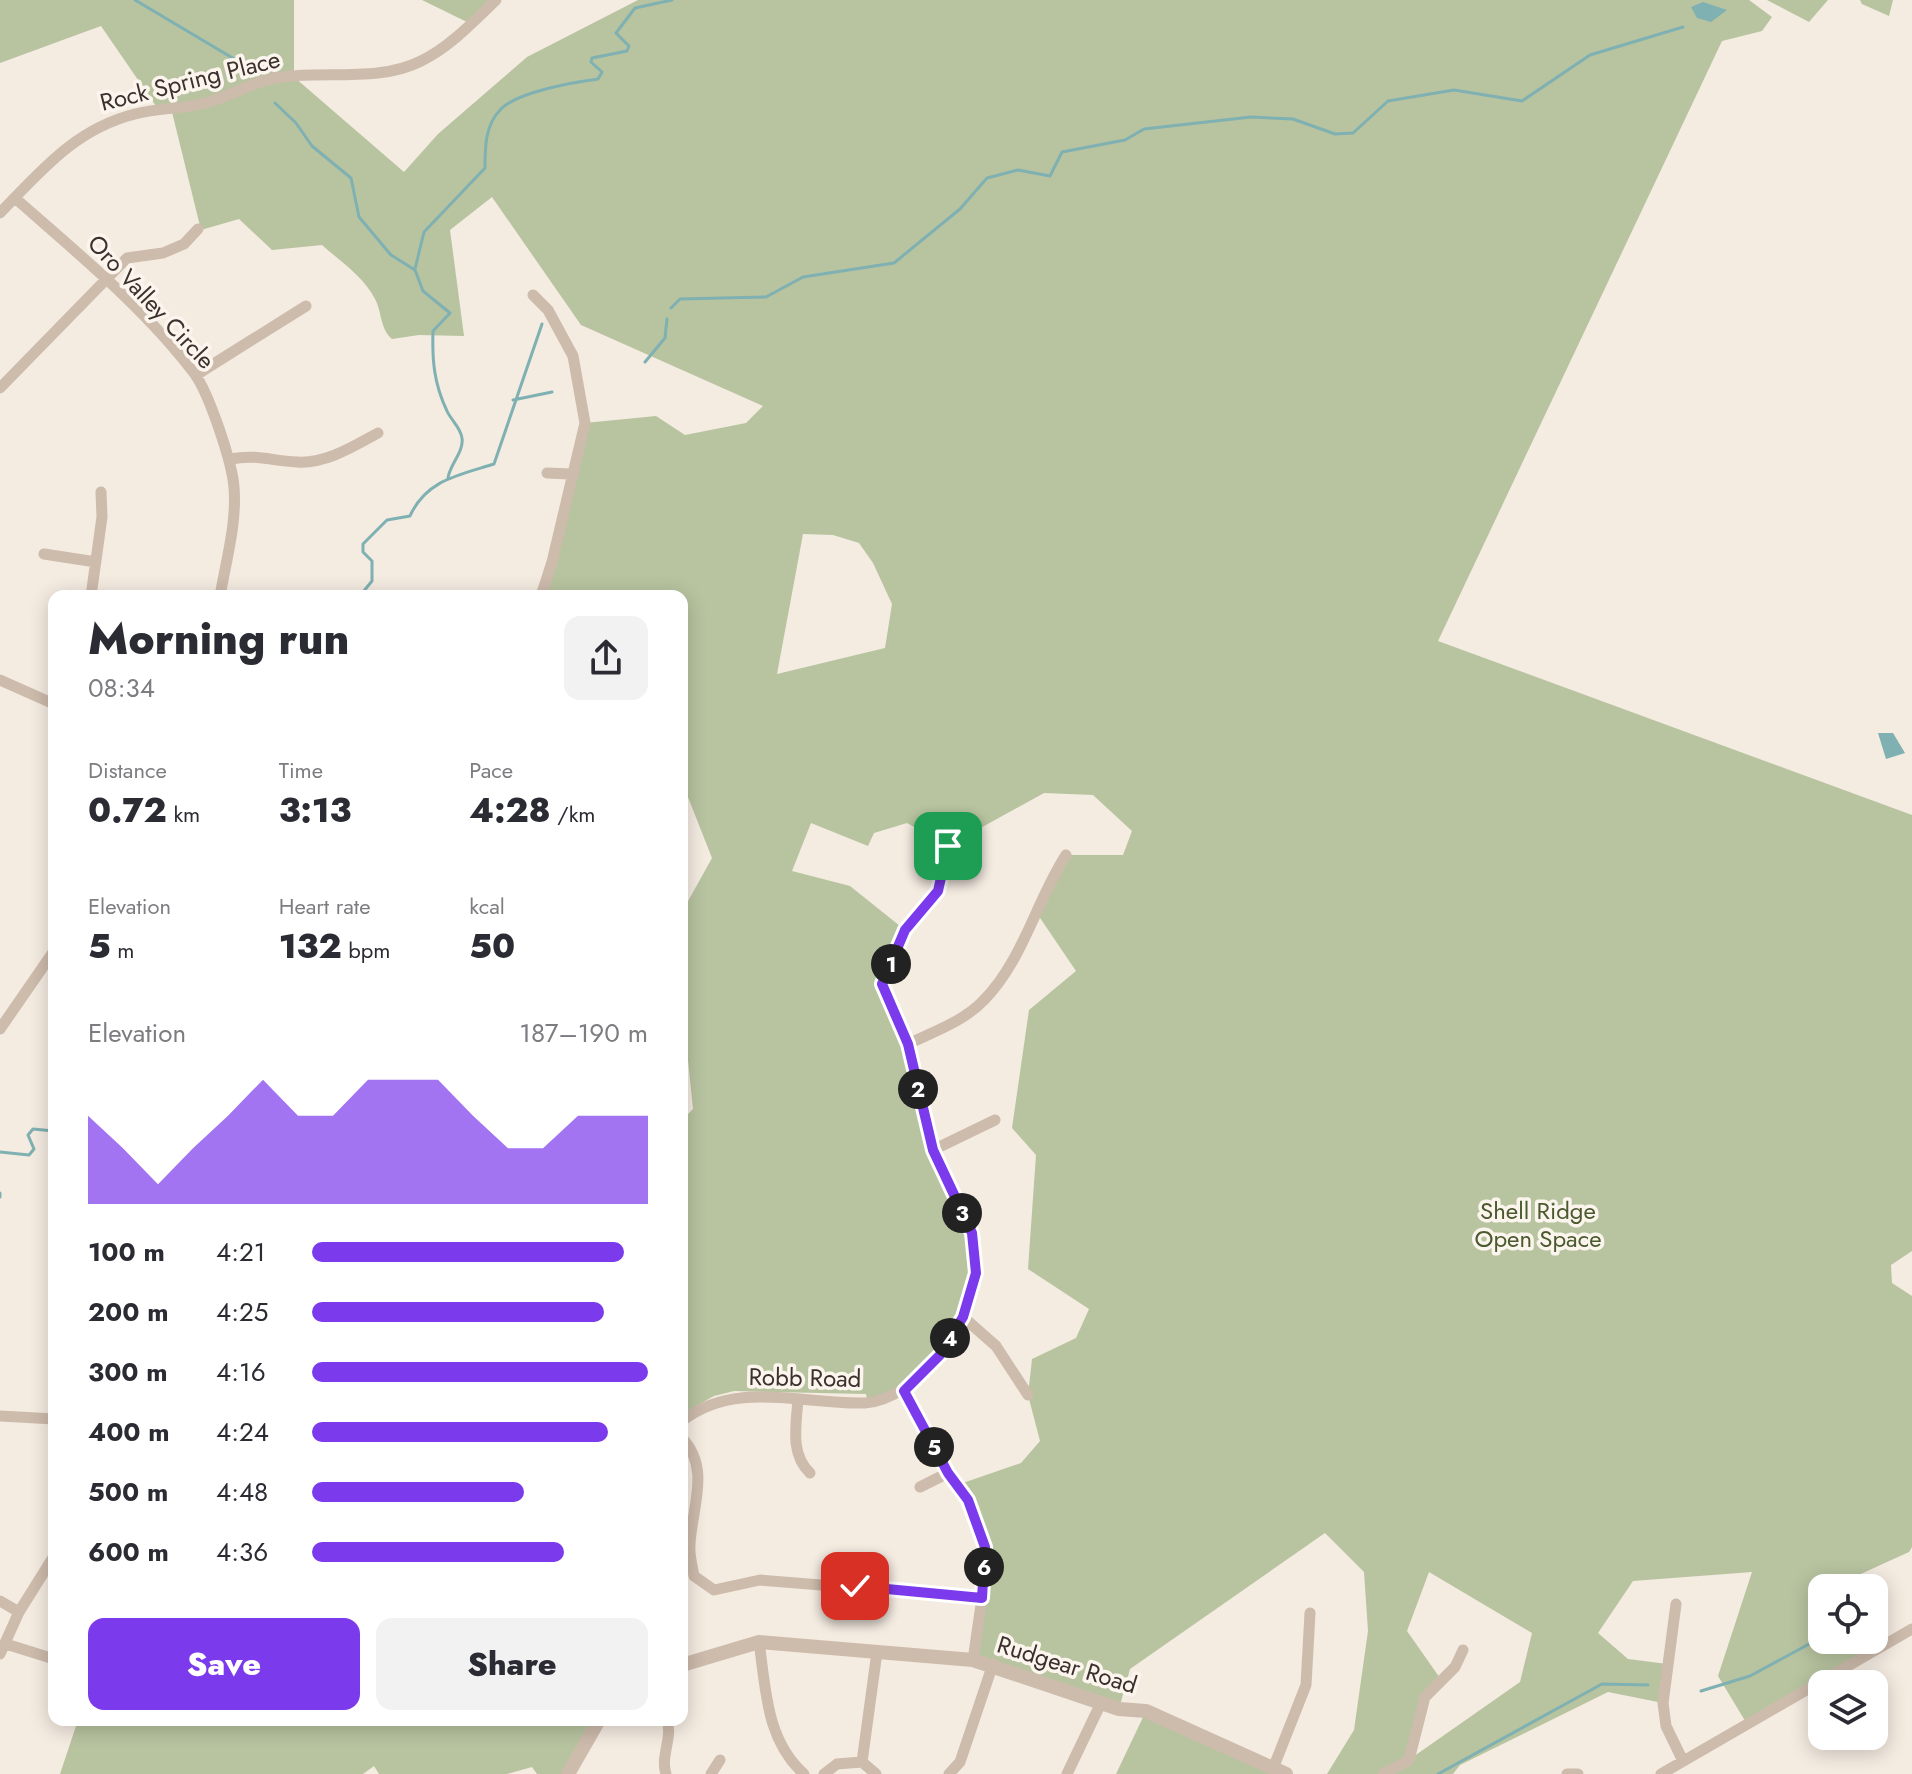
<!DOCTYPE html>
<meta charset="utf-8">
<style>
:root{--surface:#fff;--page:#f2f2f3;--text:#2b2b33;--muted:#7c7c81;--accent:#7c3aed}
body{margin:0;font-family:Jost,sans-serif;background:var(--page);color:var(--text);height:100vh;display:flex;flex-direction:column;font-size:30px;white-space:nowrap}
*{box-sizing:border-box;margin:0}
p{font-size:26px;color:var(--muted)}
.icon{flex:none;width:44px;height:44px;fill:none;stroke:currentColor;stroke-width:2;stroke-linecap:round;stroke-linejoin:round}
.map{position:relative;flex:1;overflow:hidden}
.details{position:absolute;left:48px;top:590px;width:640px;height:1136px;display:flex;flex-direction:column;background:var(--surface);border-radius:16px;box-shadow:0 4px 20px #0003}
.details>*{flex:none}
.tools{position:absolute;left:1808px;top:1574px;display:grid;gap:16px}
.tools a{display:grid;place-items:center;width:80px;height:80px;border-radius:16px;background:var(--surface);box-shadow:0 4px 20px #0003;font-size:40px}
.pin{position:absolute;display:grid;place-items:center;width:68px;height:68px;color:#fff;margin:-34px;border-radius:16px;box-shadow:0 4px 12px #0006}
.km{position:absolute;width:40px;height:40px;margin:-20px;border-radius:50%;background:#222;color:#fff;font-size:22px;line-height:40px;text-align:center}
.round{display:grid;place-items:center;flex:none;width:84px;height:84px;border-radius:16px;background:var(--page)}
.head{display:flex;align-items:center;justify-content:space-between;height:136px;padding:0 40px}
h1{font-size:44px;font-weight:800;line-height:60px}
.stats{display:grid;grid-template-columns:repeat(3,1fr);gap:12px;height:136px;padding:8px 40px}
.stats div{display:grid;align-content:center}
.stats b{font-size:34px;font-weight:800}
.stats small{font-size:22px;font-weight:400}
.stats p{font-size:22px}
.chart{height:224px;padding:16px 40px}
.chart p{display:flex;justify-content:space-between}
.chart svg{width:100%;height:144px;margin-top:8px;fill:var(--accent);opacity:.7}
.cta{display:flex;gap:16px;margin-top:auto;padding:16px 40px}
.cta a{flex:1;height:92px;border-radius:16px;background:var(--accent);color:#fff;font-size:32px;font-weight:800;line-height:92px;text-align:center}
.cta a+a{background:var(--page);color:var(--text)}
ul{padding:0 40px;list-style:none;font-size:26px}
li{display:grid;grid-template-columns:128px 96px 1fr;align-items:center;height:60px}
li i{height:20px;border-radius:10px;background:var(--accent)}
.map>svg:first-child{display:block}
.green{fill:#b8c4a0;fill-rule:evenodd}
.water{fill:#7fb0b2}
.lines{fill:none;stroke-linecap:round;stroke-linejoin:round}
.stream{stroke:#7fb0b2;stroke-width:3}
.minor{stroke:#cdbbac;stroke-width:11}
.tertiary{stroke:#cdbbac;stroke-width:14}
.route-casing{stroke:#fff;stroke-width:16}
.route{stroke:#7c3aed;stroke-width:10}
.labels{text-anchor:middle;stroke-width:7;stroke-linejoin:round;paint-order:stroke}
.street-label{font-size:24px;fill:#3b302b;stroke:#fbf5ee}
.park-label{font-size:24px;fill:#4a5a2e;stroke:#fbf5ee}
</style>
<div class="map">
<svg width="1912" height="1774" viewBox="0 0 1912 1774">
<rect width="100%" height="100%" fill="#f4ebe1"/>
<path class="green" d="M 0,0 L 294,0 L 294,77 L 404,172 L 438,134 L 527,57 L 638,0 L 1749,0 L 1772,17 L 1762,31 L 1722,41 L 1438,641 L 1912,815 L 1912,1251 L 1891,1265 L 1892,1283 L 1912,1296 L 1912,1547 L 1909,1552 L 1830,1588 L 1822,1588 L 1822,1640 L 1862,1640 L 1870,1653 L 1747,1724 L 1718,1676 L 1752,1572 L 1633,1581 L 1598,1633 L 1628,1659 L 1667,1664 L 1663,1703 L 1608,1692 L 1460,1765 L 1453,1774 L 1327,1774 L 1354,1730 L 1368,1631 L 1364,1572 L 1325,1533 L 1130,1669 L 1119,1709 L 973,1660 L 985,1547 L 957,1485 L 1021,1463 L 1040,1441 L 1028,1395 L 1032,1359 L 1076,1338 L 1089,1309 L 1028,1269 L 1036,1155 L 1012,1128 L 1029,1010 L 1076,971 L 1036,912 L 1066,855 L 1123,855 L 1132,831 L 1093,795 L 1044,793 L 948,846 L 907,823 L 874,833 L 868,846 L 811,823 L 792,871 L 850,886 L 905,930 L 883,984 L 908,1044 L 933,1150 L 972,1233 L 976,1273 L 963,1317 L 904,1391 L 868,1403 L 866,1394 L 734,1391 L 714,1396 L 682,1414 L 682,1120 L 693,1109 L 688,1060 L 682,1056 L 682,912 L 712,858 L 682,782 L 682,596 L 541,596 L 585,423 L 656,416 L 685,435 L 746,423 L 763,406 L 581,325 L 492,197 L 450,230 L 464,336 L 419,335 L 392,339 C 380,329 382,312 375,299 C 364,277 340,261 322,245 L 272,250 L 239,219 L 201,230 L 171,108 L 158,109 L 101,26 L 0,63 ZM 803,534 L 833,535 L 859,543 L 873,563 L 892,604 L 885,648 L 777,674 ZM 1429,1572 L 1532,1633 L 1520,1682 L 1410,1759 L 1425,1697 L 1440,1678 L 1407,1631 Z
M 422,0 L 496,0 L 471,24 Z
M 1767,0 L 1828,0 L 1809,22 Z
M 1860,0 L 1893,0 L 1889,16 L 1862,4 Z
M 1146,1711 L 1286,1774 L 1116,1774 Z
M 78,1720 L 599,1720 L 568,1774 L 537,1774 L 532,1767 L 507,1774 L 379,1774 L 374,1766 L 363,1774 L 60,1774 Z"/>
<path class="water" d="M 1703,2 L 1727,10 L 1711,22 L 1697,18 L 1691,7 Z
M 1878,733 L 1893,733 L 1905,753 L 1886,759 Z"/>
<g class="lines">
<path class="stream" d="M 135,0 L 241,63
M 275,103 L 296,123 L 312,146 L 351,178 L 359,217 L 391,255 L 415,270 L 423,291 L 450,313 L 433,331 C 432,360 434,384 447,411 C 451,420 461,428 462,438 C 464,452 450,464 448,478
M 415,269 L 424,232 L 485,168 C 485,147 485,125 501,109 C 517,92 575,82 598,79 L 602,72 L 591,62 L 592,58 L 627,51 L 629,46 L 616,33 L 635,8 L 672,0
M 671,308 L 680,299 L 766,297 L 803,277 L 894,263 L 960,209 L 987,178 L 1018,170 L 1050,176 L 1062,152 L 1125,140 L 1144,129 L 1251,117 L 1293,119 L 1335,134 L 1353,133 L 1388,101 L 1454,90 L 1522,101 L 1590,55 L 1683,27
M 645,362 L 665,338 L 667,319
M 513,400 L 552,392
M 348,596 L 363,592 L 372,581 L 372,561 L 363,552 L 363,544 L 387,520 L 410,516 C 426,480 459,475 494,464 L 542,324
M 0,1152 L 29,1155 L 34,1149 L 28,1135 L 33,1129 L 54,1131
M 0,1193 L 0,1197
M 1701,1691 L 1750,1676 L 1822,1637
M 1438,1774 L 1602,1684 L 1648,1685"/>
<path class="minor" d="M 15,198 C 76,252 144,307 194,373 C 209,393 232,462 234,487 C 237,523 226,561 220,596
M 0,213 C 41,171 75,129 135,114 C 157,108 179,109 201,104 C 229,98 254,80 282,77 C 326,71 380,82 421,61 C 450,47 473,22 496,0
M 533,295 L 548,310 L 573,356 L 585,423 L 552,562 L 541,596
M 196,375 L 306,306
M 0,388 L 127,258 L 163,253 L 184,244 L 198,229
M 230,459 C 260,454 270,461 297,462 C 326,464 354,446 378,433
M 547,473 L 570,474
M 44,554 L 96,562
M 91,596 L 102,517 L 101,492
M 0,680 L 54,704
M 0,1029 L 54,951
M 908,1044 C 933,1032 964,1021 983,1001 C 1023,961 1036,901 1066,855
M 933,1150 L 995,1120
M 963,1317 L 996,1346 L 1028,1395
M 904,1391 L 948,1473 L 968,1500 L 985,1547 L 982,1598 L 973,1660
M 798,1400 C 796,1426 790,1454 810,1473
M 0,1416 L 54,1419
M 682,1421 C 735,1379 804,1405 865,1403 C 917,1400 974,1322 976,1272 C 979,1225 944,1190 932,1147 C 922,1114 918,1079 908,1046 C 902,1025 891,1004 882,984 L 905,930 L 938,891 L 948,846
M 682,1438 C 711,1468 692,1507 690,1544 C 689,1554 692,1566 694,1576 L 714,1590 L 760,1580 L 982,1598
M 920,1487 L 948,1473
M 0,1601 L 19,1612
M 1676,1604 L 1663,1703 L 1666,1726 L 1682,1759
M 759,1642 C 766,1690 766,1740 804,1774
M 6,1644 L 54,1659
M 0,1654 L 19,1612 L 54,1556
M 862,1762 L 877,1652
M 1274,1766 L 1306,1685 L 1310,1613
M 666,1774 C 660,1756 673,1738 667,1720
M 711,1774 L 720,1760
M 824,1774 L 837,1764 L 862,1762 L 876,1774
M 949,1774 L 960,1762 L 993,1664
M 1067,1774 L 1101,1703
M 1383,1774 L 1409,1760 L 1425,1697 L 1455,1667 L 1463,1650
M 1567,1774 L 1578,1774
M 1661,1774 L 1912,1629"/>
<path class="tertiary" d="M 682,1665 L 759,1642 L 973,1660 L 1119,1709 L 1146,1711 L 1286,1774
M 568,1774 L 599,1720"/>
</g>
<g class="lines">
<defs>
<path id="route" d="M 855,1586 L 982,1598 L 985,1547 L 968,1500 L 948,1473 L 904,1391 L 940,1355 L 963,1317 L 976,1273 L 972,1233 L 933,1150 L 908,1044 L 882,984 L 905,930 L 938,891 L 948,846"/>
</defs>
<use href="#route" class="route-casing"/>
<use href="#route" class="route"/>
</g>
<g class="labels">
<g class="street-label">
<text transform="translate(190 81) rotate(-14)" y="8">Rock Spring Place</text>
<text transform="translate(151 302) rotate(47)" y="8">Oro Valley Circle</text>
<text transform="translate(805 1378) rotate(1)" y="8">Robb Road</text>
<text transform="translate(1067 1665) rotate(17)" y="8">Rudgear Road</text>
</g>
<g class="park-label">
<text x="1538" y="1219">Shell Ridge<tspan x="1538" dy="28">Open Space</tspan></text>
</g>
</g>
</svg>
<div class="tools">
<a><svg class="icon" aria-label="locate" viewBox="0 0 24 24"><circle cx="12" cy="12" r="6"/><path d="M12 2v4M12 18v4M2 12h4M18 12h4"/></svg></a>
<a><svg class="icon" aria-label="layers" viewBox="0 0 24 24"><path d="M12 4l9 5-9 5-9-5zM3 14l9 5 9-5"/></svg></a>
</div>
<div class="pin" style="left:948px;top:846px;background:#1e9e55"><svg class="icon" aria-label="arrive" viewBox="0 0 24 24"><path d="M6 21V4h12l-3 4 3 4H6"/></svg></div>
<div class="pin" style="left:855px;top:1586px;background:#d93025"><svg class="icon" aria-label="check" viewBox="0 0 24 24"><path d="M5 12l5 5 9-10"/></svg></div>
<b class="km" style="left:891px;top:964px">1</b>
<b class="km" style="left:918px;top:1089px">2</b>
<b class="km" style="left:962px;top:1213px">3</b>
<b class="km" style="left:950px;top:1338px">4</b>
<b class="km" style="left:934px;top:1447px">5</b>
<b class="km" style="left:984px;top:1567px">6</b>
<section class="details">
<div class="head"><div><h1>Morning run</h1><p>08:34</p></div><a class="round"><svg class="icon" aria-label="share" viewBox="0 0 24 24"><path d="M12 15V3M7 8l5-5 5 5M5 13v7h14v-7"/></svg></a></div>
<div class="stats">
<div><p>Distance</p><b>0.72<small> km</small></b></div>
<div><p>Time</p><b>3:13</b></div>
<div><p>Pace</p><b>4:28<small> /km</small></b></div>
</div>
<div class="stats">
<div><p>Elevation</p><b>5<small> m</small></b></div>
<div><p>Heart rate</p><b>132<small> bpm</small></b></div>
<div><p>kcal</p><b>50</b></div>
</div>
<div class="chart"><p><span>Elevation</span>187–190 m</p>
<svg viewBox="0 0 160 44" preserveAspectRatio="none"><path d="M0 44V17L10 27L20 38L30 27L40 17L50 6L60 17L70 17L80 6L90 6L100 6L110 17L120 27L130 27L140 17L150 17L160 17V44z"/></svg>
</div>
<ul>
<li><b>100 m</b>4:21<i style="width:93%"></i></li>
<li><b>200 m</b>4:25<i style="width:87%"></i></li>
<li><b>300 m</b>4:16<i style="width:100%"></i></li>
<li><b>400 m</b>4:24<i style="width:88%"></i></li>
<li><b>500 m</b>4:48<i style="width:63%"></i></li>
<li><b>600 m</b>4:36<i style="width:75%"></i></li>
</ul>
<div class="cta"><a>Save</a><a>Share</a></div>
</section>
</div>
